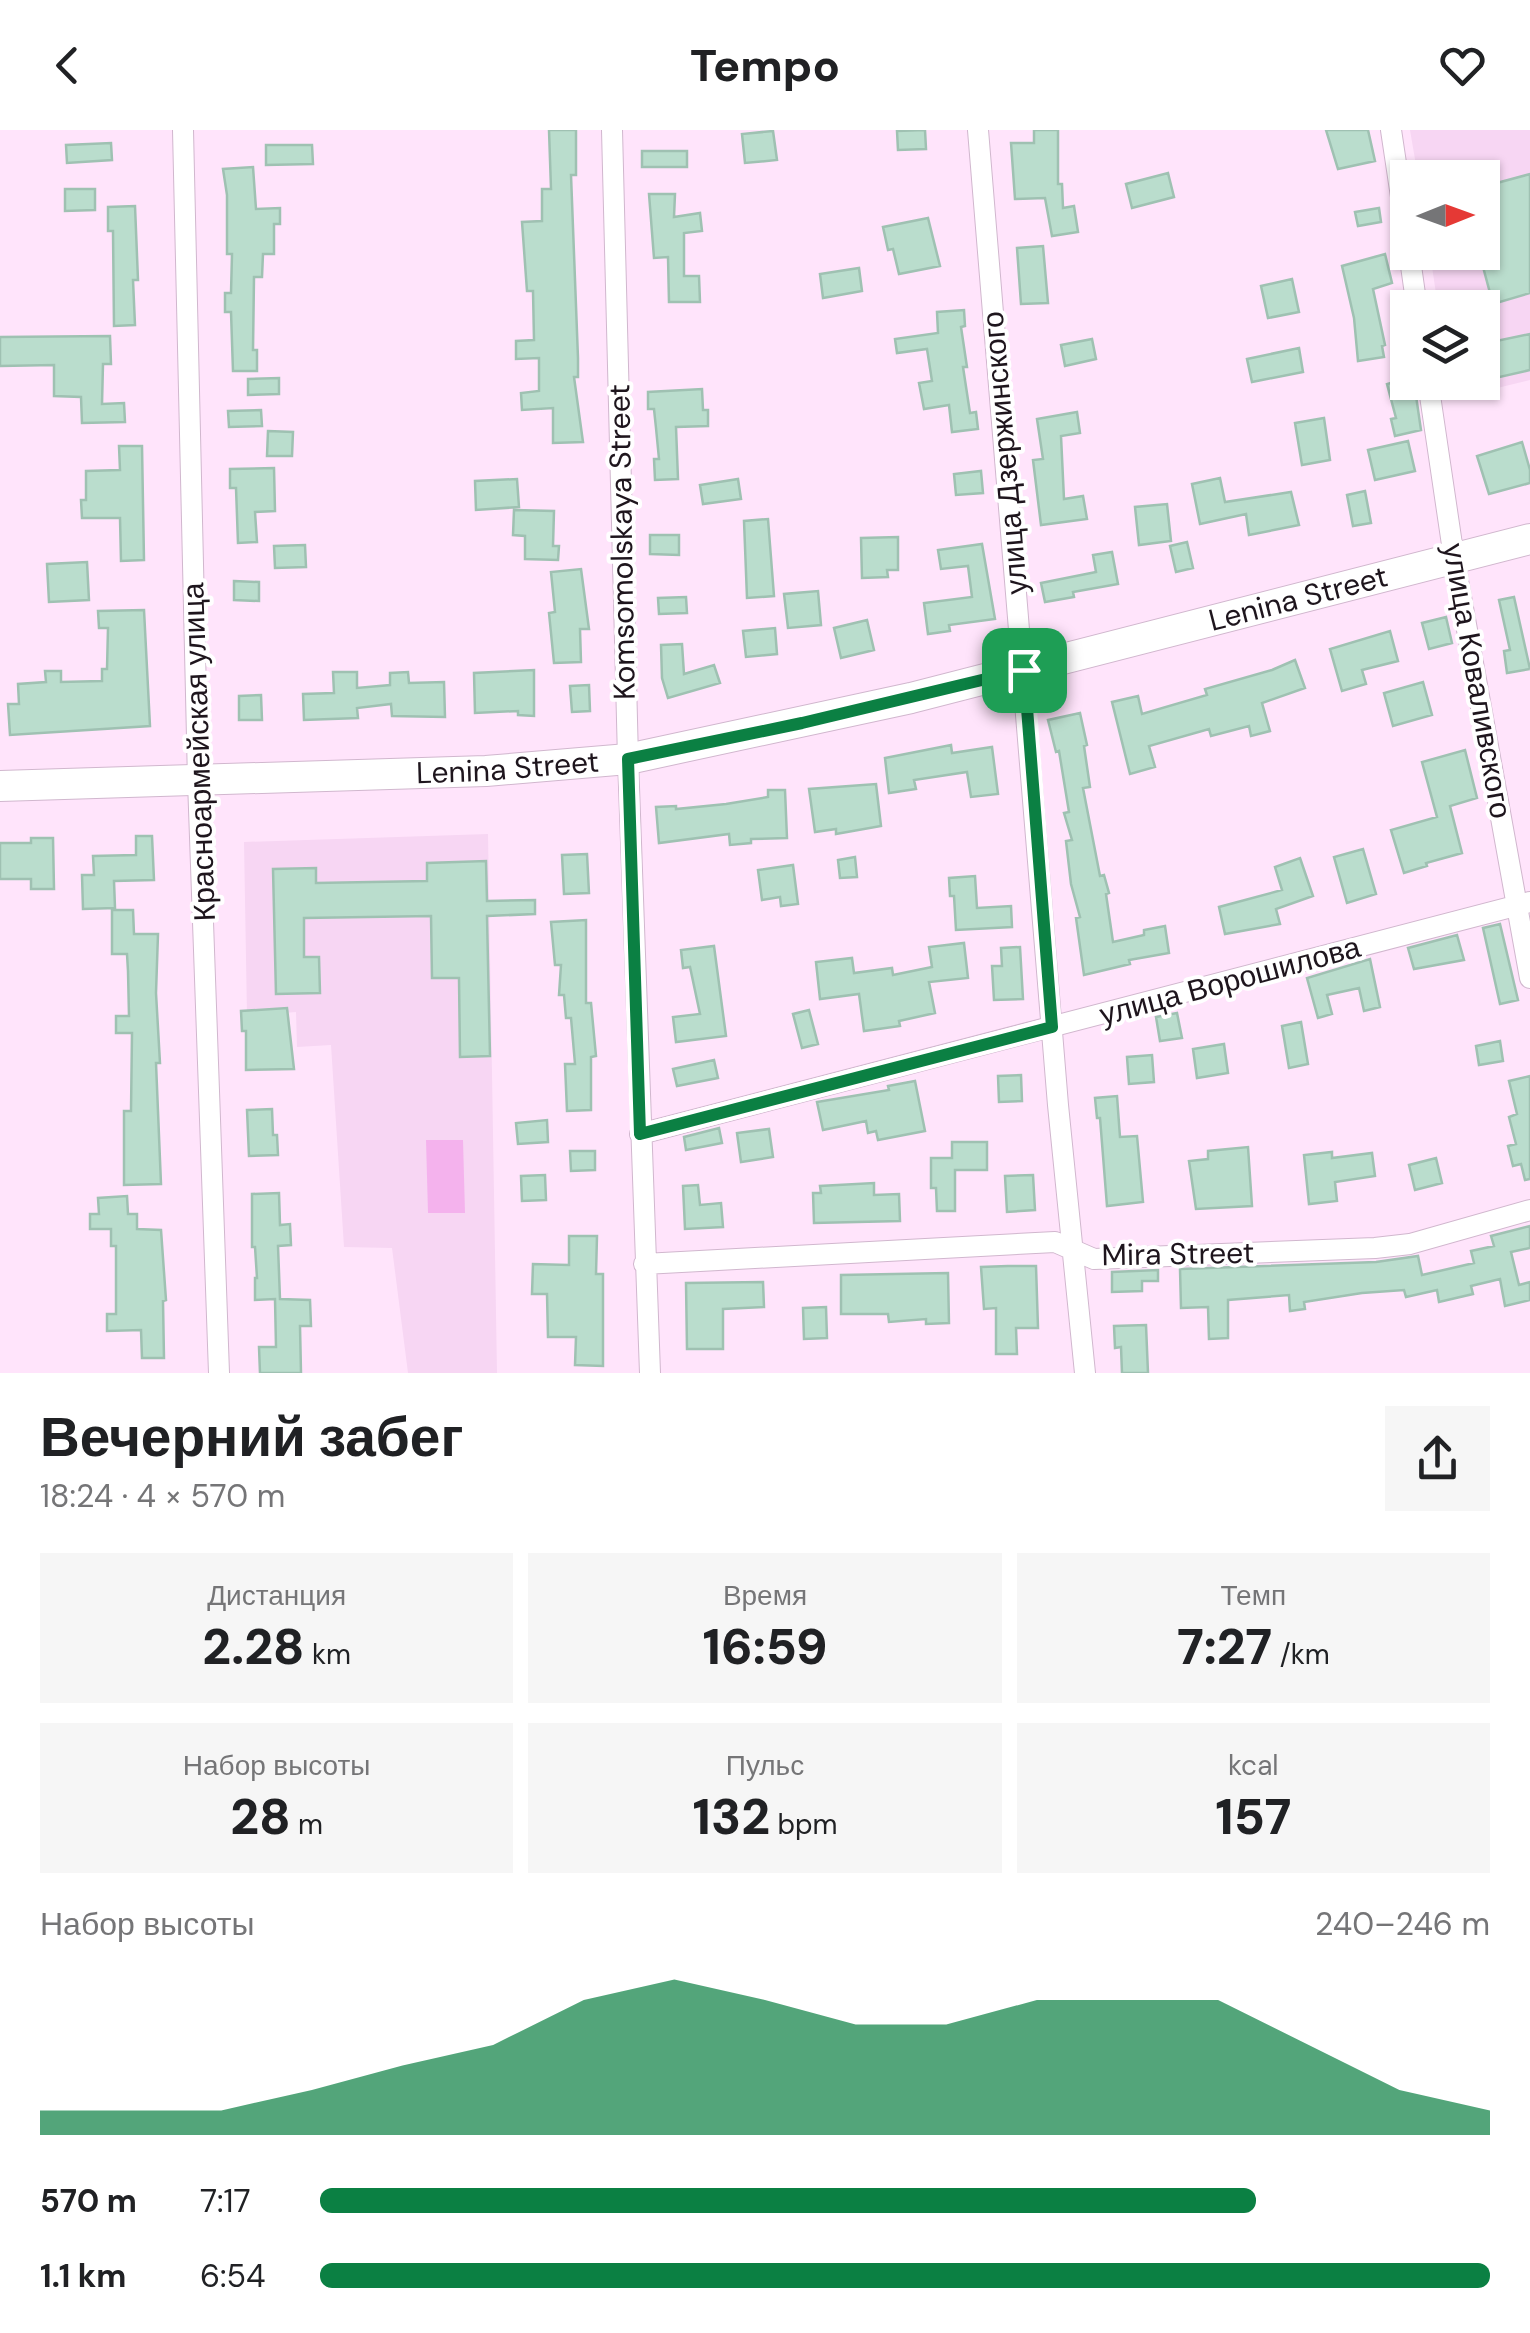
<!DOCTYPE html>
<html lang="ru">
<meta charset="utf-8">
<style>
:root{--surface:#fff;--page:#f6f6f6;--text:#202124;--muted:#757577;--accent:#0b8043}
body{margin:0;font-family:"DM Sans",sans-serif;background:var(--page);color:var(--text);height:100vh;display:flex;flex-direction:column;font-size:38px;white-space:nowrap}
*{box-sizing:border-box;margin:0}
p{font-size:32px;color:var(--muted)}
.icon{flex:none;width:55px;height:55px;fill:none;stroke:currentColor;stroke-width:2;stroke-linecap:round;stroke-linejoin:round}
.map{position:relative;height:1243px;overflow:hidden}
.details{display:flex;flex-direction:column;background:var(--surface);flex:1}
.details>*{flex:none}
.needle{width:65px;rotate:89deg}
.fabs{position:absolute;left:1390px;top:30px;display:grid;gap:20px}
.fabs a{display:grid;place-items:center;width:110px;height:110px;border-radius:0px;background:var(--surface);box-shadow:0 2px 8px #0004;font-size:50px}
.pin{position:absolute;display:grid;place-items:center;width:85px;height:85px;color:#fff;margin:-42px;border-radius:20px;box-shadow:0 5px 15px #0006}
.round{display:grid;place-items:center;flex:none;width:105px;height:105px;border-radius:0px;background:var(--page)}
.summary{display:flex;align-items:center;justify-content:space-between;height:170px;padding:0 40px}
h1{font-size:55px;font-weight:800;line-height:75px}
.metrics{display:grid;grid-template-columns:repeat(3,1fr);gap:15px;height:170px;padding:10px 40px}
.metrics div{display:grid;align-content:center;border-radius:0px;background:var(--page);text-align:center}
.metrics b{font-size:50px;font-weight:800}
.metrics small{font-size:28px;font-weight:400}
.metrics p{font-size:28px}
.chart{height:280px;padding:20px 40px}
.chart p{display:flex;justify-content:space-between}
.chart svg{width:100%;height:180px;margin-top:10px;fill:var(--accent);opacity:.7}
ul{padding:0 40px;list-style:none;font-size:32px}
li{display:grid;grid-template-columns:160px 120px 1fr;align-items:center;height:75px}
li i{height:25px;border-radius:12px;background:var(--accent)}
header{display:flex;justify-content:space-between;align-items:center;height:130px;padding:0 40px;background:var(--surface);font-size:45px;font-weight:800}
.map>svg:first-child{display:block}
.built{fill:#f7d6f3}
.green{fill:#f4b2ed}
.building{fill:#baddcd;stroke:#9fc1b2;stroke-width:2.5}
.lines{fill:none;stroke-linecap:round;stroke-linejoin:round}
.street-casing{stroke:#d1b7ce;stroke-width:22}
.secondary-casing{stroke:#d1b7ce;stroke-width:32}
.street{stroke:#fff;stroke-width:20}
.secondary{stroke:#fff;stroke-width:30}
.route-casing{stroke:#fff;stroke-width:20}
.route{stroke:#0b8043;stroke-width:12}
.labels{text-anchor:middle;stroke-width:8;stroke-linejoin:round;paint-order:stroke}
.street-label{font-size:30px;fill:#1e151d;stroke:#fff}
</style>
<header><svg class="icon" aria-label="back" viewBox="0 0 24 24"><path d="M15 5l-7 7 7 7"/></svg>Tempo<svg class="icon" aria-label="heart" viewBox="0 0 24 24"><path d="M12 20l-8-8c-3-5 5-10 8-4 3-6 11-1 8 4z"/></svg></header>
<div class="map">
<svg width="1530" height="1243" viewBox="0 0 1530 1243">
<rect width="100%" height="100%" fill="#ffe4fb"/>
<path class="built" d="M 1410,0 L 1530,0 L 1530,250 L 1452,269 L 1450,253 L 1482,252 L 1482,178 L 1438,177 L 1430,123 L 1482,122 L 1482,48 L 1418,47 Z
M 488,704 L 497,1243 L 408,1243 L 392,1118 L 344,1117 L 331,915 L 297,917 L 296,882 L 247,886 L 244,712 Z"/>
<path class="green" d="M 426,1010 L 463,1010 L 465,1083 L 428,1083 Z"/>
<path class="building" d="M 549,0 L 576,0 L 576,45 L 571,45 L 578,228 L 578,247 L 574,247 L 583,312 L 553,313 L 553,278 L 522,280 L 521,263 L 539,261 L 539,228 L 516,229 L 516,211 L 534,210 L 533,161 L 527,161 L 522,92 L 542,91 L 542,59 L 551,59 Z
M 925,0 L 926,19 L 898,20 L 897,1 Z
M 1034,0 L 1058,0 L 1058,54 L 1062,54 L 1063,78 L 1074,76 L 1078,102 L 1052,106 L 1045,68 L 1015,69 L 1011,13 L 1034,13 Z
M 1326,0 L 1368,0 L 1375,31 L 1338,39 Z
M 773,1 L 777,30 L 745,33 L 742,4 Z
M 111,13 L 112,30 L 67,33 L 66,15 Z
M 266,15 L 312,15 L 313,34 L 266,35 Z
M 642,21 L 687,21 L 687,37 L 642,37 Z
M 253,37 L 256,79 L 280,78 L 280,94 L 274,94 L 274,124 L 263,124 L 262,147 L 254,147 L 253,220 L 257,220 L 257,241 L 233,241 L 231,182 L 225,182 L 225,163 L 231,163 L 232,124 L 227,124 L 227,65 L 223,39 Z
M 1168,43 L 1174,67 L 1132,78 L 1126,54 Z
M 1530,44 L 1530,163 L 1493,174 L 1479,122 L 1482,122 L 1482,57 Z
M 65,59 L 95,59 L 95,80 L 65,81 Z
M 649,64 L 675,64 L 674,87 L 700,83 L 702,101 L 684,103 L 684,146 L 699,146 L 700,172 L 669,172 L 668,127 L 654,128 Z
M 135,76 L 138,150 L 133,150 L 135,195 L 114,196 L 113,101 L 108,101 L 108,77 Z
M 1379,78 L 1381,92 L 1358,96 L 1355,82 Z
M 928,88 L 940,136 L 899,144 L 893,119 L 888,120 L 883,97 Z
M 1043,116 L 1048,173 L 1021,174 L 1017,118 Z
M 1385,124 L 1392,153 L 1373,159 L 1385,215 L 1382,216 L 1384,227 L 1358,231 L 1354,188 L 1342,136 Z
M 859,138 L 862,161 L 823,168 L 820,144 Z
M 1292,149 L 1299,182 L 1268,188 L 1261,156 Z
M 964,180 L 965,196 L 961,197 L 967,237 L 963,237 L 970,283 L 976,282 L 978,299 L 952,302 L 949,275 L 924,279 L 919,253 L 932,251 L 927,219 L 897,223 L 895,209 L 938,203 L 937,182 Z
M 1530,204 L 1530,240 L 1482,251 L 1482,214 Z
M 110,206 L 111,234 L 103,234 L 102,274 L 124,273 L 125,292 L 82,293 L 81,267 L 54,266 L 54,235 L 0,236 L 0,207 Z
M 1092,209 L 1096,229 L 1065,236 L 1061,215 Z
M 1299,218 L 1303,242 L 1252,252 L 1247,229 Z
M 279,248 L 279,264 L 248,265 L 248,249 Z
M 1408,248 L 1408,252 L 1414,252 L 1421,300 L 1395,306 L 1391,289 L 1396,288 L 1387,254 Z
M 702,259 L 703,280 L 708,280 L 708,296 L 676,297 L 678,349 L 655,350 L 654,329 L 659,329 L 656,298 L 654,279 L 648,279 L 648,262 Z
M 261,280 L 262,296 L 229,297 L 228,281 Z
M 1077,282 L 1080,303 L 1061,306 L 1064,369 L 1083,366 L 1087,389 L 1041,395 L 1033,330 L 1043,329 L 1037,289 Z
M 1324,288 L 1330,330 L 1302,335 L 1295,293 Z
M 268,301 L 293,302 L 292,326 L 267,326 Z
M 1408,311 L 1415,341 L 1375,350 L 1368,320 Z
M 1522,312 L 1530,340 L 1530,353 L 1489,364 L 1477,326 Z
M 119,316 L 142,316 L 144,430 L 121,431 L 120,388 L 82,388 L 81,370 L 86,370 L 86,341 L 120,340 Z
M 274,338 L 275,381 L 255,382 L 257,412 L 238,413 L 236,358 L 230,358 L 230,339 Z
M 981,341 L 983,363 L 956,365 L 954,344 Z
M 1220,348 L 1225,372 L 1291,362 L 1299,395 L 1249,405 L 1246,384 L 1200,394 L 1192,354 Z
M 517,349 L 519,377 L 476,380 L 475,351 Z
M 738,349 L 741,369 L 703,374 L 700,355 Z
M 1365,361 L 1371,393 L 1353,396 L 1347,365 Z
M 1167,374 L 1171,411 L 1139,415 L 1135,377 Z
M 514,380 L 554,381 L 553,416 L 559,416 L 558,430 L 525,429 L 525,406 L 513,405 Z
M 768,389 L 774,466 L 747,468 L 744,391 Z
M 650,405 L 679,405 L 679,425 L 650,424 Z
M 898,407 L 898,440 L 887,440 L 888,447 L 862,448 L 861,408 Z
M 1187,412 L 1193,438 L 1176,442 L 1170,416 Z
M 982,414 L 995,489 L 949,495 L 950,501 L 928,504 L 924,473 L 972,467 L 968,436 L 941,439 L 938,420 Z
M 305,415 L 306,437 L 275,438 L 274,416 Z
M 1112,422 L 1118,454 L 1073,462 L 1074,467 L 1045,472 L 1041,453 L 1096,442 L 1093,425 Z
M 87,432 L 89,470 L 49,472 L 47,434 Z
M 581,439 L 589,499 L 580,499 L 581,532 L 554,533 L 549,483 L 555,482 L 551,442 Z
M 234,451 L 259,452 L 259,471 L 234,470 Z
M 818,461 L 821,495 L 788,498 L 784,464 Z
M 686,467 L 687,483 L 659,484 L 658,468 Z
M 1514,467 L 1530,539 L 1507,543 L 1504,521 L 1510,520 L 1499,470 Z
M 144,480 L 150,596 L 10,605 L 8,574 L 19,574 L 18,554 L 46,552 L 45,541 L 61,541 L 61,552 L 102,551 L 102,539 L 107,539 L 108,498 L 99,498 L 98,481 Z
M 1446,487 L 1452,513 L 1429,519 L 1422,493 Z
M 867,490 L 874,520 L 841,528 L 834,498 Z
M 775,498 L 777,524 L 746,527 L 743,501 Z
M 1390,501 L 1398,531 L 1362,540 L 1366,554 L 1342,561 L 1330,519 Z
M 682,514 L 684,544 L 714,535 L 720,553 L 668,568 L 662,548 L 661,515 Z
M 1295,530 L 1305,558 L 1262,573 L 1270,601 L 1251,606 L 1249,596 L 1211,606 L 1209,599 L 1149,616 L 1155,637 L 1130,644 L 1112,572 L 1138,566 L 1142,584 L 1207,565 L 1205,559 L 1272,540 Z
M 534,540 L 534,586 L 518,585 L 518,581 L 475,583 L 474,543 Z
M 333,542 L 357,542 L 357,558 L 390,555 L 390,543 L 408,542 L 409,553 L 444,552 L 445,587 L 392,586 L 391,574 L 357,578 L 358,588 L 304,590 L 303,564 L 334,563 Z
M 1423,552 L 1432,585 L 1393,596 L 1384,563 Z
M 589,555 L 590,581 L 572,582 L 570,556 Z
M 261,565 L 262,590 L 239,590 L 239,566 Z
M 1080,583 L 1087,615 L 1084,616 L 1090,657 L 1083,658 L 1100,746 L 1104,745 L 1109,763 L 1106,764 L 1113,812 L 1144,805 L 1144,800 L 1165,796 L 1169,823 L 1129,830 L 1130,834 L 1084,845 L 1076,788 L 1080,787 L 1071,754 L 1066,711 L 1072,710 L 1064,683 L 1069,682 L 1059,621 L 1056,622 L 1048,590 Z
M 951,615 L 952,623 L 992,617 L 998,664 L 971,667 L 967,642 L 914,650 L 916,659 L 889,663 L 885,628 Z
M 1465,620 L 1477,668 L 1450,676 L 1462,723 L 1426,733 L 1427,736 L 1404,743 L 1391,700 L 1437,687 L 1422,632 Z
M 876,654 L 881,696 L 836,704 L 836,699 L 815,702 L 809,659 Z
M 768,660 L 785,660 L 787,708 L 751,709 L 751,713 L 730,715 L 729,704 L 659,713 L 656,677 L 676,676 L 676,679 L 726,674 L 768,667 Z
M 136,706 L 152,706 L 154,750 L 114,751 L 115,778 L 83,779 L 82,745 L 94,745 L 93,726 L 136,725 Z
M 31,708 L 53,708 L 54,759 L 31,759 L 31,749 L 0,749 L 0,713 L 31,713 Z
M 1363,719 L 1376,764 L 1347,773 L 1334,727 Z
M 587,724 L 589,763 L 564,764 L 562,725 Z
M 855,727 L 857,747 L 840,748 L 838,730 Z
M 1300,728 L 1313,766 L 1276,779 L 1280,794 L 1225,804 L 1219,777 L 1282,760 L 1275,737 Z
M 486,731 L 487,771 L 535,770 L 535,784 L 487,786 L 490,926 L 460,927 L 459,848 L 432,848 L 431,786 L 304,788 L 304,827 L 319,827 L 320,863 L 276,864 L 273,739 L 316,738 L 316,753 L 427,751 L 427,733 Z
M 793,735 L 798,774 L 781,776 L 780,767 L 762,770 L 758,740 Z
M 975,746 L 977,778 L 1011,776 L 1012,797 L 956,800 L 954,766 L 950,766 L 949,748 Z
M 112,780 L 133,780 L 134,804 L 158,804 L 156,863 L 160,933 L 156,933 L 161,1054 L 124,1055 L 124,981 L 131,981 L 132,903 L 116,903 L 116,886 L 129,886 L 128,841 L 127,824 L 112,824 Z
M 586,790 L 586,873 L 591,873 L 596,926 L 591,927 L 591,980 L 567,981 L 565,934 L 575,934 L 571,888 L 566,888 L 564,865 L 559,865 L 561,835 L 555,835 L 551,792 Z
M 1500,794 L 1518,870 L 1500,874 L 1483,798 Z
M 1457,805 L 1464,830 L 1414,839 L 1408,818 Z
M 964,813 L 968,848 L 929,852 L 935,883 L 899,891 L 900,896 L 864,901 L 859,864 L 820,869 L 816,832 L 852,828 L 854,843 L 892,838 L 893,845 L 932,837 L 929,817 Z
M 714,816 L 726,906 L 676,912 L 673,887 L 700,884 L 690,837 L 683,838 L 681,820 Z
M 1020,817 L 1023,869 L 994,870 L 992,836 L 1002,836 L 1001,818 Z
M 1370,829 L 1380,877 L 1364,881 L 1359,858 L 1327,865 L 1332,884 L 1318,888 L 1307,848 Z
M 287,878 L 294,939 L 246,940 L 246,901 L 242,901 L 241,881 Z
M 809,880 L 818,914 L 802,918 L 793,884 Z
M 1177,883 L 1182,908 L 1160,911 L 1156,887 Z
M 1301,892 L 1308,934 L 1289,938 L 1282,896 Z
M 1500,911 L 1503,931 L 1479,935 L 1476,916 Z
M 1224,914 L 1228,943 L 1197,948 L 1193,919 Z
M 1152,925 L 1154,952 L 1129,954 L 1127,927 Z
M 714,930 L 718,948 L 677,956 L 673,939 Z
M 1021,945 L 1022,971 L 999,972 L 998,946 Z
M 1530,946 L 1530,1049 L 1525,1050 L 1521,1034 L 1513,1036 L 1508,1016 L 1516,1014 L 1509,987 L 1517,984 L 1509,951 Z
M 915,951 L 925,1001 L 878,1010 L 876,1001 L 868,1003 L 866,991 L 823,1000 L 817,972 L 889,960 L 888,956 Z
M 1117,966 L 1120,1007 L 1137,1006 L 1143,1072 L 1107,1076 L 1100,988 L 1097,988 L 1095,968 Z
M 272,979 L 273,1005 L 277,1005 L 278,1025 L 249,1026 L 247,980 Z
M 547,990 L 548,1012 L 518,1014 L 516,993 Z
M 719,998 L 722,1013 L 686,1020 L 684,1007 Z
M 769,999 L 773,1027 L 741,1032 L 737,1003 Z
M 952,1012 L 987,1012 L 987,1040 L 955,1040 L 955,1081 L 937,1081 L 936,1058 L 931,1058 L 931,1028 L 952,1028 Z
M 1248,1017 L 1252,1076 L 1196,1079 L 1189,1031 L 1208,1029 L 1208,1021 Z
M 570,1021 L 595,1021 L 595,1040 L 571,1041 Z
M 1332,1022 L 1332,1028 L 1372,1023 L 1375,1046 L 1335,1052 L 1337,1071 L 1309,1074 L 1304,1025 Z
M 1436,1028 L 1442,1053 L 1415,1060 L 1409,1035 Z
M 545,1045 L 546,1070 L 522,1071 L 521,1046 Z
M 1033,1045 L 1035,1080 L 1007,1082 L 1005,1046 Z
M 874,1053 L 874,1065 L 899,1064 L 900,1091 L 814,1093 L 813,1063 L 821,1063 L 820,1056 Z
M 698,1055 L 700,1075 L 721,1073 L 723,1097 L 685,1099 L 683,1056 Z
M 279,1063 L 280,1095 L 290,1094 L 291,1115 L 278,1116 L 280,1169 L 310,1170 L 311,1196 L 300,1196 L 301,1243 L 260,1243 L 259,1217 L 276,1217 L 275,1169 L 255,1170 L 255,1148 L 257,1148 L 255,1117 L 252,1117 L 252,1064 Z
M 127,1066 L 128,1084 L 137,1084 L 137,1099 L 161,1100 L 166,1170 L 163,1171 L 164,1228 L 142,1228 L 141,1200 L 107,1201 L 107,1184 L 116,1184 L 116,1116 L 111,1116 L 111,1099 L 90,1099 L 90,1084 L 99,1084 L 98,1068 Z
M 1530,1096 L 1530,1118 L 1511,1122 L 1519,1155 L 1530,1152 L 1530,1170 L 1505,1176 L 1500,1149 L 1471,1156 L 1473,1164 L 1439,1172 L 1437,1160 L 1406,1167 L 1404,1160 L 1362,1163 L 1304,1172 L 1305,1179 L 1290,1181 L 1289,1165 L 1228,1170 L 1228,1208 L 1209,1209 L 1208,1177 L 1181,1178 L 1180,1139 L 1376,1132 L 1418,1126 L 1422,1145 L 1474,1133 L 1471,1121 L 1494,1116 L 1491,1106 Z
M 569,1106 L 597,1106 L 596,1144 L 603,1144 L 603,1236 L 575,1235 L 576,1207 L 548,1207 L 547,1164 L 532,1164 L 533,1134 L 569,1135 Z
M 1008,1136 L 1036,1136 L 1038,1198 L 1016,1198 L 1017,1224 L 996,1224 L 996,1178 L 984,1179 L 981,1137 Z
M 1158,1140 L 1158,1151 L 1142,1151 L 1142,1161 L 1112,1162 L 1112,1142 Z
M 948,1143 L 949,1193 L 926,1194 L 926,1189 L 889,1192 L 888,1184 L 841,1184 L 841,1145 Z
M 763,1152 L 764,1177 L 723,1179 L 723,1219 L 687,1219 L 686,1153 Z
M 826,1177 L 827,1208 L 804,1209 L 803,1178 Z
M 1146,1195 L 1148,1243 L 1122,1243 L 1121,1217 L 1115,1218 L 1114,1196 Z"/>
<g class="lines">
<defs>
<path id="street" d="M 183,0 L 198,651 L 219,1243
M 612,0 L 628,629 L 650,1243
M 978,0 L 1058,975 L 1085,1243
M 1391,0 L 1408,113
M 1409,122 L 1417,178
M 1428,252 L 1454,428 L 1530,848
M 640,1004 L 1530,772
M 644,1134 L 1055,1112 L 1094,1129 L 1375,1118 L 1410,1114 L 1530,1080"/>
<g id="secondary">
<path id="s1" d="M 0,656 L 486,641 L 628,629 L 911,568 L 1530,409"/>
</g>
</defs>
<use href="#street" class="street-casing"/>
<use href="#secondary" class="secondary-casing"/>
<use href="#street" class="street"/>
<use href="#secondary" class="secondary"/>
</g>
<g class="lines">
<defs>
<path id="route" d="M 1024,540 L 1052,897 L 640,1004 L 628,629 L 802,593 Z"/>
</defs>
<use href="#route" class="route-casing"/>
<use href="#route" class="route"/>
</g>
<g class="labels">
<g class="street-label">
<text transform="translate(1005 323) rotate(-95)" y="10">улица Дзержинского</text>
<text transform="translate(622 412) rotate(-91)" y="10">Komsomolskaya Street</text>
<text dy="10" stroke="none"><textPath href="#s1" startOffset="1318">Lenina Street</textPath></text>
<text transform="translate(1477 551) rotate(80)" y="10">улица Коваливского</text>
<text transform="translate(199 622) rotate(-92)" y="10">Красноармейская улица</text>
<text dy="10" stroke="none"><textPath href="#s1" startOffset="508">Lenina Street</textPath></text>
<text transform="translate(1230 851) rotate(-15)" y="10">улица Ворошилова</text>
<text transform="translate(1178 1124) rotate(-1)" y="10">Mira Street</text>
</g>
</g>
</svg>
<div class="fabs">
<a><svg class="needle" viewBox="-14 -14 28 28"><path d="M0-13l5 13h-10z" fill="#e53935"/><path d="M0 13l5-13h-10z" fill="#757577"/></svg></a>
<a><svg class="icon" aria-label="layers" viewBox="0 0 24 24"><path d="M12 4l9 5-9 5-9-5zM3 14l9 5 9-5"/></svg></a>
</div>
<div class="pin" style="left:1024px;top:540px;background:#1e9e55"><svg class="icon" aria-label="arrive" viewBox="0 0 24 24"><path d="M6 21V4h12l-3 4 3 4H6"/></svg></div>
</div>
<section class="details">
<div class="summary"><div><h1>Вечерний забег</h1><p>18:24 · 4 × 570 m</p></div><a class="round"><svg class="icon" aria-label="share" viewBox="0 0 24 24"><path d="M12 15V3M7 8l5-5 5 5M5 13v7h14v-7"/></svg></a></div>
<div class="metrics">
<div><p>Дистанция</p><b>2.28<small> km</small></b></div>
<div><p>Время</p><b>16:59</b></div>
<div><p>Темп</p><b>7:27<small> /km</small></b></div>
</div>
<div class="metrics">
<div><p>Набор высоты</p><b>28<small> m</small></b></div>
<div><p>Пульс</p><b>132<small> bpm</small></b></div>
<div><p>kcal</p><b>157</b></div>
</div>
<div class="chart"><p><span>Набор высоты</span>240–246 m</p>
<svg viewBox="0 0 160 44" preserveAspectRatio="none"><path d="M0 44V38L10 38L20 38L30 33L40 27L50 22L60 11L70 6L80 11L90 17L100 17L110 11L120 11L130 11L140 22L150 33L160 38V44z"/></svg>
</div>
<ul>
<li><b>570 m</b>7:17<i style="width:80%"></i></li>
<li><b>1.1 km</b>6:54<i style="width:100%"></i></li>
</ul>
</section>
